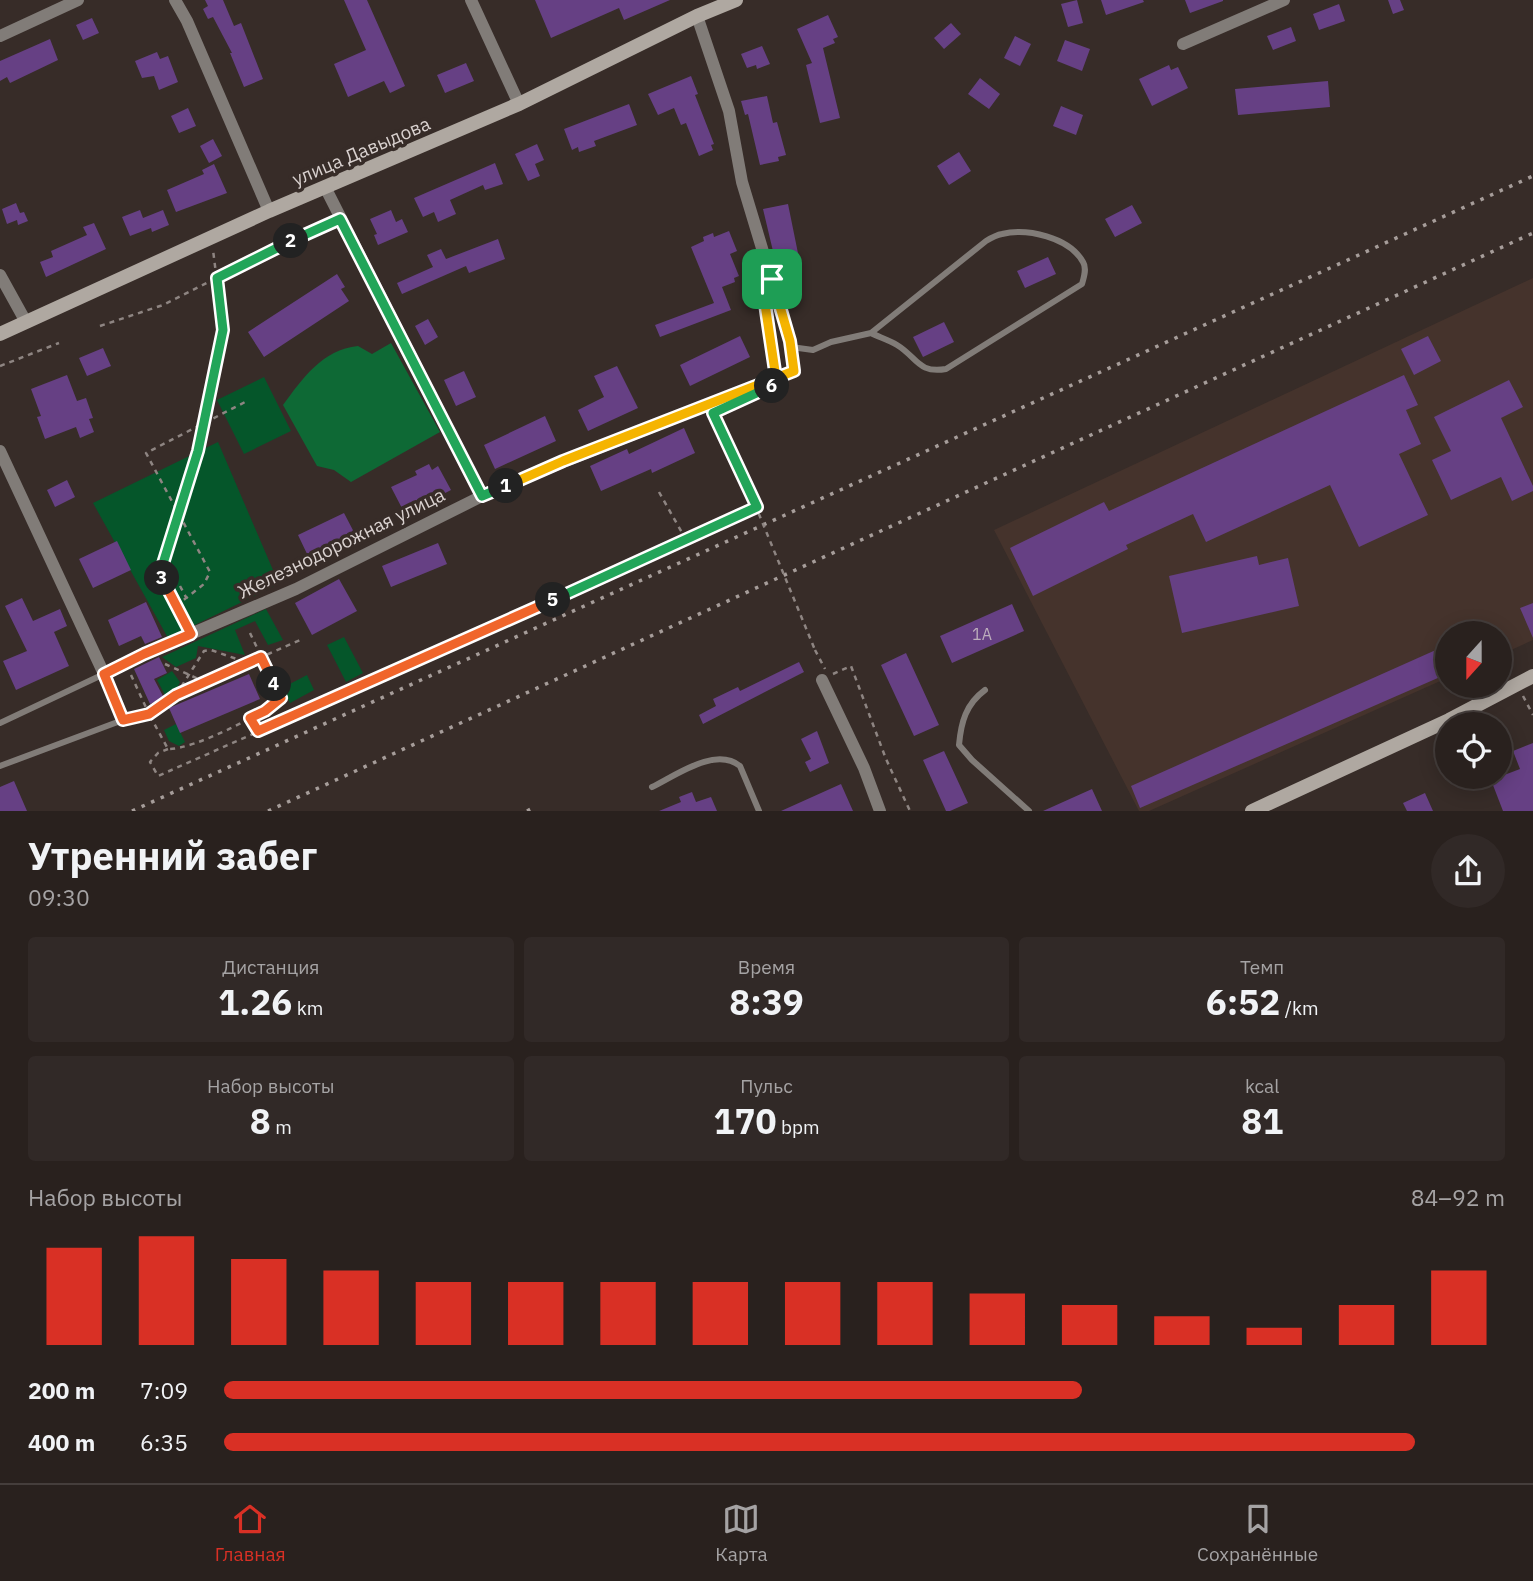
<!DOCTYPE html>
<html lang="ru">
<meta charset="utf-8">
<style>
:root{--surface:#29211e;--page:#312927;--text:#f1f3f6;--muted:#a5a3a4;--line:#453e3c;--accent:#d93025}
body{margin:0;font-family:"IBM Plex Sans",sans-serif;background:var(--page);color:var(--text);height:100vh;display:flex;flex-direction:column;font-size:26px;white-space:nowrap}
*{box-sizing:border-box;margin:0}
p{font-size:23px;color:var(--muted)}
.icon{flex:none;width:38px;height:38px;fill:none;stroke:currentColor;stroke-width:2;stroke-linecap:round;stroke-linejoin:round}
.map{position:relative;height:811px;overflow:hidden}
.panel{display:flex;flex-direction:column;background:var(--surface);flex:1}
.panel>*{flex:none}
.needle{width:46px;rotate:201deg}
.controls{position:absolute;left:1435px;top:621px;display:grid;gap:14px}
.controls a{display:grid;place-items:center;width:77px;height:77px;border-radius:50%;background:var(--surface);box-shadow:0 4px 18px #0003,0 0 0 2px var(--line);font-size:35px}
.pin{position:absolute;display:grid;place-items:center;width:60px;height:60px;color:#fff;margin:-30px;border-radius:14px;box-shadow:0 4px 10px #0006}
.km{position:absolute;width:35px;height:35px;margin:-18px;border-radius:50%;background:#222;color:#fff;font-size:19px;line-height:35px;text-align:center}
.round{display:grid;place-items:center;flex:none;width:74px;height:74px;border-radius:37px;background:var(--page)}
.head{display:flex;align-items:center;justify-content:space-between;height:119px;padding:0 28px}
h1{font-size:38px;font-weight:800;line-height:52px}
.figures{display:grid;grid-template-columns:repeat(3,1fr);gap:10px;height:119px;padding:7px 28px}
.figures div{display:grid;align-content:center;border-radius:7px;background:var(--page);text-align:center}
.figures b{font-size:35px;font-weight:800}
.figures small{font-size:19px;font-weight:400}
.figures p{font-size:19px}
.chart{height:196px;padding:14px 28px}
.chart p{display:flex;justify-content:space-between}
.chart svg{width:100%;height:126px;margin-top:7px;stroke:var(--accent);stroke-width:6}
ul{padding:0 28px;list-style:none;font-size:23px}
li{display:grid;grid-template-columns:112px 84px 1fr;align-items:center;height:52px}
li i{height:18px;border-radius:9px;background:var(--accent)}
.menu{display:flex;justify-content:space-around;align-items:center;height:98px;border-top:2px solid var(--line);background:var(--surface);font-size:19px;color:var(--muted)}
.menu a{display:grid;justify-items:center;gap:4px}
.menu .selected{color:var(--accent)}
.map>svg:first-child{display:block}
.built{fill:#45332c}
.green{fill:#05562a}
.forest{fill:#0e6935}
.building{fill:#664084}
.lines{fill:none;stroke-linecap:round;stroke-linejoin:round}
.path{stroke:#8e8582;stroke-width:2.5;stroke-dasharray:5 5;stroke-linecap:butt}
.lane{stroke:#817c78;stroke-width:6}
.street{stroke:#817c78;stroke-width:12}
.secondary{stroke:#afa8a1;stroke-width:14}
.rail{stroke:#a69d9a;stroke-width:3.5;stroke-dasharray:3.5 7;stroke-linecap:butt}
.path-bridge{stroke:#8e8582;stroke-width:2.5;stroke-dasharray:5 5;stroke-linecap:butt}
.split-1-casing{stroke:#fff;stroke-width:14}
.split-2-casing{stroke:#fff;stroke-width:14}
.split-3-casing{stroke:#fff;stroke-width:14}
.split-4-casing{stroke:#fff;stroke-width:14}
.split-5-casing{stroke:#fff;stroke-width:14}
.split-6-casing{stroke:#fff;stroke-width:14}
.split-7-casing{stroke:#fff;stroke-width:14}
.split-1{stroke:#f5b400;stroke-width:9}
.split-2{stroke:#22a559;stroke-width:9}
.split-3{stroke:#22a559;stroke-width:9}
.split-4{stroke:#f0652b;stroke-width:9}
.split-5{stroke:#f0652b;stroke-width:9}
.split-6{stroke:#22a559;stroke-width:9}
.split-7{stroke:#f5b400;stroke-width:9}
.labels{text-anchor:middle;stroke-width:7;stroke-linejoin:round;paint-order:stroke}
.number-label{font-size:16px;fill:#bcadbc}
.street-label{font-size:19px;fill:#d9d1cf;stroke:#372c28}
</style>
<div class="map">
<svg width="1533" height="811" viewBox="0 0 1533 811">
<rect width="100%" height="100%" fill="#372c28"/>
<path class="built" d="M 1533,278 L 1533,640 L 1500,655 L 1500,634 L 1447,634 L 1447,678 L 1149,811 L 1139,811 L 994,530 Z"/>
<path class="green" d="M 264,377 L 291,431 L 244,454 L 217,400 Z
M 218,442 L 279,584 L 168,638 L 93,503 Z
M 266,609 L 283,640 L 268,645 L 255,621 L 235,630 L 245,655 L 198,646 L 196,658 L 176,667 L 162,657 Z
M 344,637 L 363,673 L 346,682 L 327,645 Z
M 172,671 L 180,682 L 176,691 L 165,695 L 157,680 Z
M 307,675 L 314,690 L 290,703 L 282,688 Z
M 176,724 L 185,742 L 179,746 L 169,741 L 164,730 Z"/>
<path class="forest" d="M 391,343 L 440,432 L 351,482 L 334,470 L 317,466 L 283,405 C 303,378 322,350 358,346 L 372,354 Z"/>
<path class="building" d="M 205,0 L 223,0 L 234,26 L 241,23 L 263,79 L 244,87 L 230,53 L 232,53 L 213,17 L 208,19 L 203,9 L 208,6 Z
M 344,0 L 367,0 L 405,86 L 390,93 L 384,81 L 348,97 L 334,64 L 366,50 Z
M 535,0 L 670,0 L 624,20 L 619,8 L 551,38 Z
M 1077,0 L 1083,23 L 1068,27 L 1061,4 Z
M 1101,0 L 1143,0 L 1144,2 L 1106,15 Z
M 1185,0 L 1223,0 L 1223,1 L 1190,13 Z
M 1388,0 L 1400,0 L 1404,10 L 1393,14 Z
M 1339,4 L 1345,21 L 1319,30 L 1313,14 Z
M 828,15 L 838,37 L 833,39 L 835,43 L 823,48 L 840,118 L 820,123 L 806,65 L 812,63 L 797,29 Z
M 92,18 L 99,33 L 83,40 L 76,25 Z
M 951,23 L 961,34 L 944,49 L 934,38 Z
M 1291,27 L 1296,41 L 1273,50 L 1267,36 Z
M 1015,36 L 1031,44 L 1020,66 L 1004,58 Z
M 50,39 L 58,60 L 10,83 L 7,77 L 0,81 L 0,61 Z
M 1065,40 L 1090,49 L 1082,71 L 1057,61 Z
M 762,46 L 770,64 L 757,69 L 756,65 L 747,68 L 741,54 Z
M 157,52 L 160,59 L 168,56 L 178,82 L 159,90 L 154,76 L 142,78 L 135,61 Z
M 466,63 L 474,81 L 445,93 L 437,75 Z
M 1169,65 L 1171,70 L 1178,67 L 1188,88 L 1152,106 L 1139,79 Z
M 691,76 L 698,94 L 695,95 L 714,144 L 711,145 L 713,150 L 699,156 L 686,123 L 681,125 L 674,108 L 658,115 L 648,94 Z
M 980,78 L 1000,94 L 989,109 L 968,94 Z
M 1328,81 L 1330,107 L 1238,115 L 1235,89 Z
M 767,96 L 773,123 L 777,122 L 786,155 L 778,157 L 779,161 L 760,165 L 748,114 L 745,115 L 741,101 Z
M 629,104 L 637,125 L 594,141 L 596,146 L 579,152 L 578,147 L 572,150 L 564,129 Z
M 1061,106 L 1083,115 L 1076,135 L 1053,126 Z
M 188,108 L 196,126 L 179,133 L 171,116 Z
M 213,139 L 222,156 L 209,163 L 200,146 Z
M 537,144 L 544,160 L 535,164 L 540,176 L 528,181 L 515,154 Z
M 959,152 L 971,171 L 949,185 L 937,166 Z
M 495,163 L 503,184 L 485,190 L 483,185 L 450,200 L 456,214 L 438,222 L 434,212 L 423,217 L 414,198 Z
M 214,164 L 227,193 L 176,212 L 167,190 L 204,174 L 202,170 Z
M 16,203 L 20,213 L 24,212 L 28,221 L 18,225 L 17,220 L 7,224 L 2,209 Z
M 788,204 L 800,263 L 777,268 L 763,209 Z
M 1132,205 L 1142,223 L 1115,237 L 1105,219 Z
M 140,210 L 143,218 L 163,210 L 169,225 L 152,232 L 151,228 L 130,236 L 122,217 Z
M 391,210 L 396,222 L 402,219 L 408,232 L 378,245 L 374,235 L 377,234 L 370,219 Z
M 94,223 L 106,249 L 46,277 L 40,262 L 53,257 L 51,251 L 87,235 L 83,227 Z
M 729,231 L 737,251 L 730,254 L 739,276 L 734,278 L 735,282 L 722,287 L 731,310 L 660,337 L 655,325 L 714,303 L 691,247 L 704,241 L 703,237 L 713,233 L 714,237 Z
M 498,239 L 505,259 L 469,273 L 466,266 L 402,294 L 397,283 L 433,267 L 427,255 L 441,249 L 446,259 Z
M 1048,257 L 1056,274 L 1025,288 L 1017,271 Z
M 337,274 L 345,287 L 341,289 L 349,301 L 264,357 L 248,332 Z
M 428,319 L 438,337 L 425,345 L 415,326 Z
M 944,322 L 954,342 L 923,357 L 913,337 Z
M 740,336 L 750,357 L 690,386 L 680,365 Z
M 1428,336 L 1441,361 L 1414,375 L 1401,349 Z
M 103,348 L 111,366 L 87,376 L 79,358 Z
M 617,366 L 638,408 L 588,431 L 578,410 L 604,397 L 594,376 Z
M 464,371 L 476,397 L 456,406 L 444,380 Z
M 67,375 L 77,401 L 86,398 L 93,418 L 89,419 L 94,432 L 80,438 L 76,427 L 45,439 L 37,417 L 41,416 L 31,389 Z
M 1404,375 L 1418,405 L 1406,410 L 1421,444 L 1399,454 L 1428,515 L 1359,547 L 1330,485 L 1206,542 L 1193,514 L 1126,545 L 1128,549 L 1033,596 L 1010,548 L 1104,502 L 1109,511 Z
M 1509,380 L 1523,407 L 1501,418 L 1533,486 L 1533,491 L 1512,501 L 1501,477 L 1451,500 L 1432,460 L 1451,451 L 1434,417 Z
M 545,416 L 556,441 L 495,469 L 484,445 Z
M 684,428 L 695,453 L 652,473 L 651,469 L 601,491 L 590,466 L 627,449 L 629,454 Z
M 429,464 L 432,470 L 438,466 L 451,490 L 405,514 L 391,487 L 417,475 L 415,471 Z
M 67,480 L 75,497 L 55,507 L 47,490 Z
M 344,513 L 356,536 L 309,558 L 298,535 Z
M 117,541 L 131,570 L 93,588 L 79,559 Z
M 438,543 L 447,564 L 391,587 L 382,566 Z
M 1257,556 L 1259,565 L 1288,558 L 1299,606 L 1182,633 L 1169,576 Z
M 339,579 L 357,611 L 312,635 L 295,603 Z
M 22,598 L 33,621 L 60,609 L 67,626 L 54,632 L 69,666 L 16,690 L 3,661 L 27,651 L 5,606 Z
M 146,602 L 162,637 L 145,644 L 141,636 L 119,646 L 108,620 Z
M 1533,603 L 1533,638 L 1520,608 Z
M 1012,604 L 1024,631 L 952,663 L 940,636 Z
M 1447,645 L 1447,674 L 1140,808 L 1131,786 Z
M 906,653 L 939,725 L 914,736 L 881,665 Z
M 159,657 L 167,673 L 154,679 L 164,698 L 150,704 L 134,669 Z
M 799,662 L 804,672 L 703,724 L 699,715 L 716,706 L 713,699 L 738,687 L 740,691 Z
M 249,674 L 260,699 L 180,733 L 169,708 Z
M 817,731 L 829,763 L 810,772 L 805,762 L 811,759 L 801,739 Z
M 1533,743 L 1533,811 L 1503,811 L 1491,780 L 1520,769 L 1513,751 Z
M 944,751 L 968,803 L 950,811 L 946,811 L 923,760 Z
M 14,781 L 27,811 L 0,811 L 0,787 Z
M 841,784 L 853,811 L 781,811 Z
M 1092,789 L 1102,811 L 1043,811 Z
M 692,792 L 696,802 L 711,797 L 717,811 L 659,811 L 681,802 L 679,797 Z
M 1425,793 L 1433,811 L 1407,811 L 1403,803 Z"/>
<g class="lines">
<path class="path" d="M 765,304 L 774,367
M 100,326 L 163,305 L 302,235 L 331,223
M 0,366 L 59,343
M 714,414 L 734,459
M 659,492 L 685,538
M 180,586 L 187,599
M 176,606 L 204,584 L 210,572 L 146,453 L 247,401
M 185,623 L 160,575 L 198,451 L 223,329 L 213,250
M 250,633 L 281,698 C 259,716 195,749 168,749 L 149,714 L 176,695 L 300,640
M 815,650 L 825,669
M 165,664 L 203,681
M 833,674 L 851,666 L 886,759 L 910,811
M 131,675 L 149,714 L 133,718
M 176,695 L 204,651 L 211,650 L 248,663
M 1523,696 L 1533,715
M 250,718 L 257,730
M 168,749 L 158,753 L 150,762 L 158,776 L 431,655 L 756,507"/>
<path class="lane" d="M 791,347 L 813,350 L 831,342 L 871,333 L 986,241 C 991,238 996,235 1002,234 C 1027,228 1069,237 1083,262 C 1087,268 1084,277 1082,284 L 946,369 C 918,374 917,357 897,345 C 889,340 879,337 871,333
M 985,690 C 966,704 961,722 959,745 L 972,760 L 1029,811
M 0,723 L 104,674 L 123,720 L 0,766
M 652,787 C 675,776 715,746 740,766 L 759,811"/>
<path class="street" d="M 175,0 L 187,21 L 269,211
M 471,0 L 519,104
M 0,36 L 78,0
M 1183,44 L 1284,0
M 325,187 L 482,496
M 0,275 L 26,322
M 0,451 L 104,674 L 144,654 L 296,589 L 482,496 L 563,462 L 794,371 L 790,341 L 742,182 L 729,111 L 697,16
M 822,680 L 864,768 L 880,811"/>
<path class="secondary" d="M 0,334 L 269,211 L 519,104 L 697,16 L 736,0
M 1252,811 L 1449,720 L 1533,676"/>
<path class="rail" d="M 132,811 L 1533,176
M 268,811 L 1533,233
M 527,811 L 531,809"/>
<path class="path-bridge" d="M 734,459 L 756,507 L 815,650"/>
</g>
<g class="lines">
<defs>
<path id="split-1" d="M 506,486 L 563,461 L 776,378 L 765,304 L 772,279"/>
<path id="split-2" d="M 291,241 L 340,219 L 482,496 L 506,486"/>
<path id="split-3" d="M 162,578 L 161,570 L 198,451 L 223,330 L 217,278 L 291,241"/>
<path id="split-4" d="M 162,578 L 191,634 L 144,654 L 104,674 L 123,720 L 149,714 L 176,695 L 261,657 L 274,684"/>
<path id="split-5" d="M 274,684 L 281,698 L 265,711 L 250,718 L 258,731 L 553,600"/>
<path id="split-6" d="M 553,600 L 757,507 L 713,413 L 772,386"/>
<path id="split-7" d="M 772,279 L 790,341 L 794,371 L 776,378 L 776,385 L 772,386"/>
</defs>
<use href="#split-1" class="split-1-casing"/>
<use href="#split-2" class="split-2-casing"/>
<use href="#split-3" class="split-3-casing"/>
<use href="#split-4" class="split-4-casing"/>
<use href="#split-5" class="split-5-casing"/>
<use href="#split-6" class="split-6-casing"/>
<use href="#split-7" class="split-7-casing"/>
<use href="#split-1" class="split-1"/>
<use href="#split-2" class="split-2"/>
<use href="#split-3" class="split-3"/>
<use href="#split-4" class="split-4"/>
<use href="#split-5" class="split-5"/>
<use href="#split-6" class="split-6"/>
<use href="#split-7" class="split-7"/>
</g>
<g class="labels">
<g class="number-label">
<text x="982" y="640">1А</text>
</g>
<g class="street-label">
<text transform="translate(361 151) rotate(-23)" y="7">улица Давыдова</text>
<text transform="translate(341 543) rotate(-26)" y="7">Железнодорожная улица</text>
</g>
</g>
</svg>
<div class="controls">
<a><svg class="needle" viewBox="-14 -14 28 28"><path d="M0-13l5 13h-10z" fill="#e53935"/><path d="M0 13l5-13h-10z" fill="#a5a3a4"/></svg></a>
<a><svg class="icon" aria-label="locate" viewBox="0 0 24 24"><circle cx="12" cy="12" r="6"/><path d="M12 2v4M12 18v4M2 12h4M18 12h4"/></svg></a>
</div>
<div class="pin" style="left:772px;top:279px;background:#1e9e55"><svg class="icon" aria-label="arrive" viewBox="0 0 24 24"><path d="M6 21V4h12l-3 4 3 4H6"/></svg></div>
<b class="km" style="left:506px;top:486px">1</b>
<b class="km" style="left:291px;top:241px">2</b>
<b class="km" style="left:162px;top:578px">3</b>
<b class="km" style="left:274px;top:684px">4</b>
<b class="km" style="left:553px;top:600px">5</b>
<b class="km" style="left:772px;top:386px">6</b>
</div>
<section class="panel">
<div class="head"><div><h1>Утренний забег</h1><p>09:30</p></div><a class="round"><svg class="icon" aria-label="share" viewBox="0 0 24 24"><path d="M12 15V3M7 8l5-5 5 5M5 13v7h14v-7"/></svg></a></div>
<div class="figures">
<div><p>Дистанция</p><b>1.26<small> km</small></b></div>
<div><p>Время</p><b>8:39</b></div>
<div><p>Темп</p><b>6:52<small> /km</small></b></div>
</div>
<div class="figures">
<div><p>Набор высоты</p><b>8<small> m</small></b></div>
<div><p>Пульс</p><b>170<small> bpm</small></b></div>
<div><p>kcal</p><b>81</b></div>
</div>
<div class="chart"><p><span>Набор высоты</span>84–92 m</p>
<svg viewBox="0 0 160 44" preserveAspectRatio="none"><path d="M5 44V10M15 44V6M25 44V14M35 44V18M45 44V22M55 44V22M65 44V22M75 44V22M85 44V22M95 44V22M105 44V26M115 44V30M125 44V34M135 44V38M145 44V30M155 44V18"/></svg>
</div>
<ul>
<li><b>200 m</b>7:09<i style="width:67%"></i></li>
<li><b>400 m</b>6:35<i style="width:93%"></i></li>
</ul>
</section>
<nav class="menu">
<a class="selected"><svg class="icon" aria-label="home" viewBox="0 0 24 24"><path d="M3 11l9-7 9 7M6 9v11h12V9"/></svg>Главная</a>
<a><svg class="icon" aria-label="map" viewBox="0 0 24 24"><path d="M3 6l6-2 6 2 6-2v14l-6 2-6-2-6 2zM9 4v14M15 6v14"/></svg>Карта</a>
<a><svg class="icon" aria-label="saved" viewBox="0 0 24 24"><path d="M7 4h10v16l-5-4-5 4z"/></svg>Сохранённые</a>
</nav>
